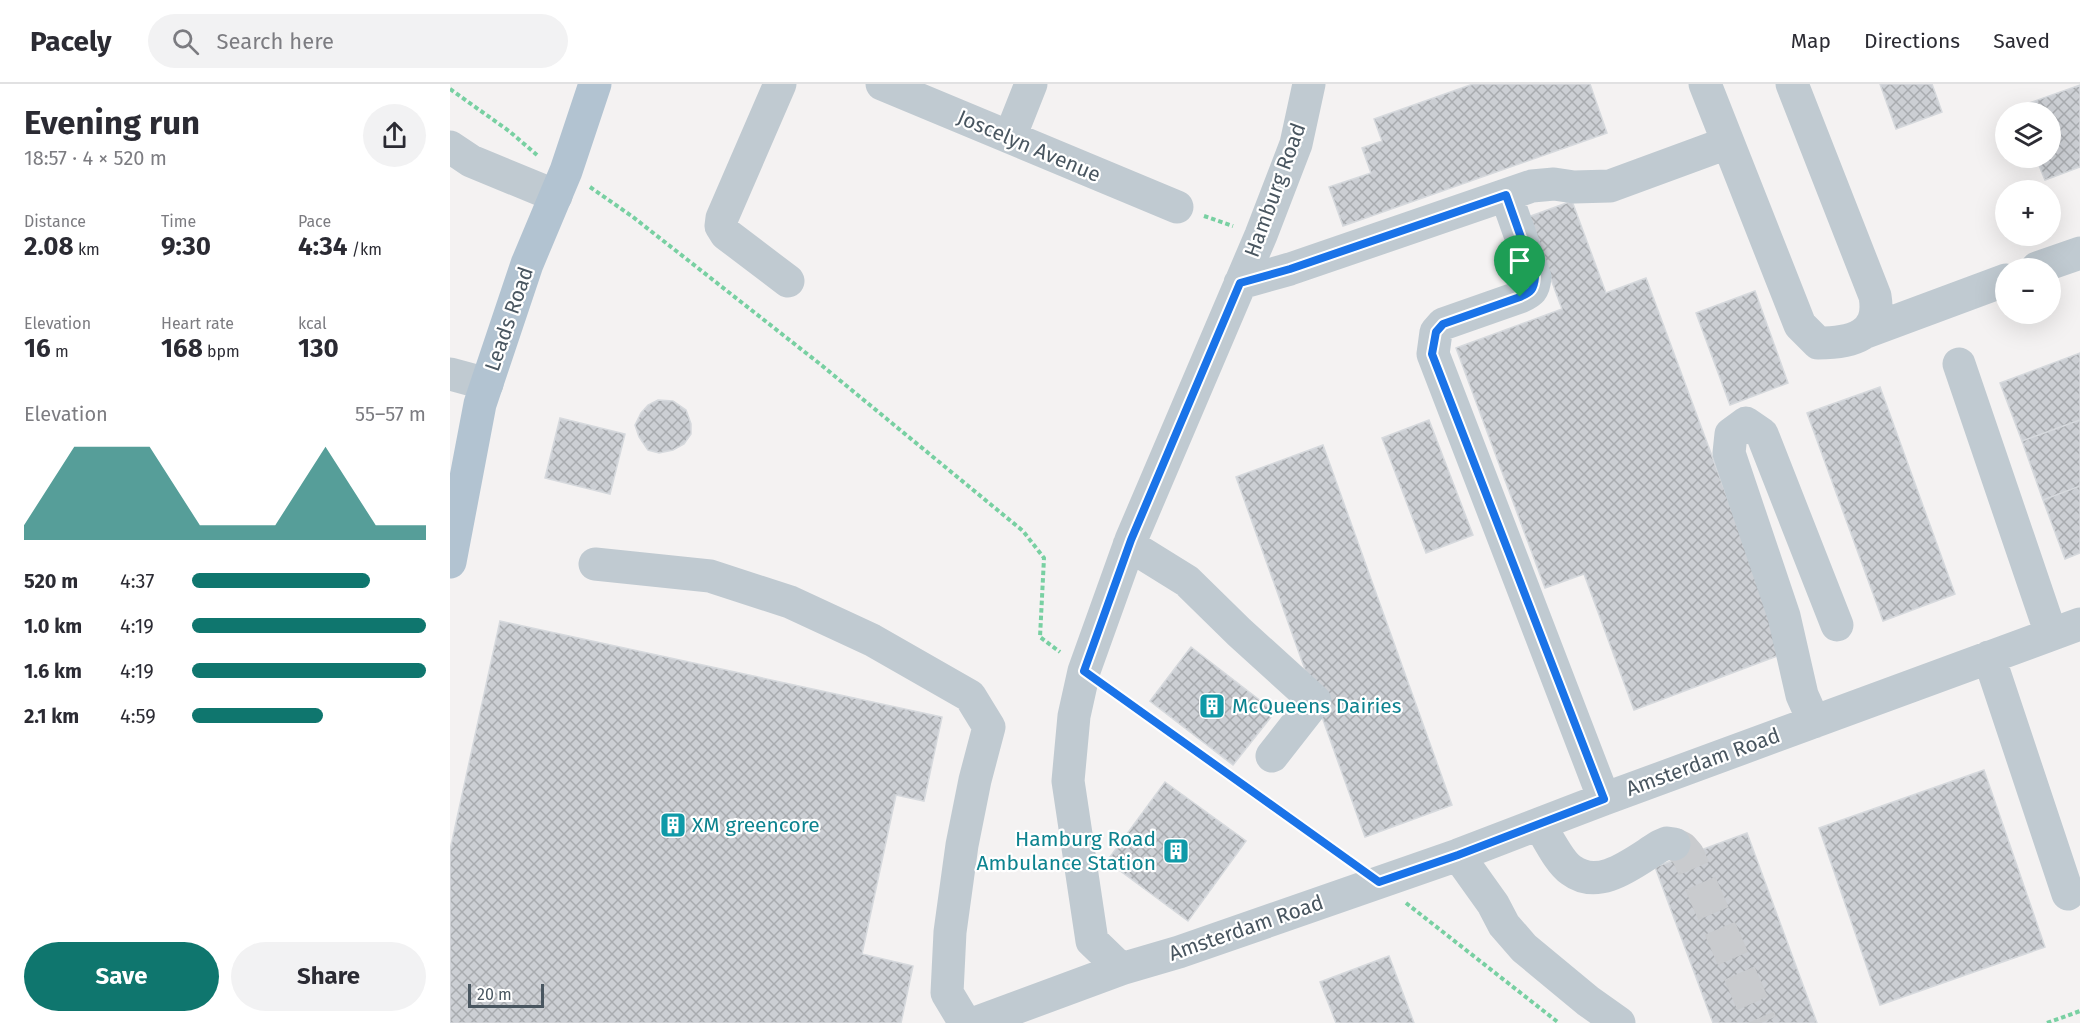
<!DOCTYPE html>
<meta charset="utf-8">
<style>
:root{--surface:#fff;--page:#f2f2f3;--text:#2b2b33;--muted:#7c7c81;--line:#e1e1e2;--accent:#0f766e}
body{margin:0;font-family:"Fira Sans",sans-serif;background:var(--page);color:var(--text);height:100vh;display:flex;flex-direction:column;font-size:22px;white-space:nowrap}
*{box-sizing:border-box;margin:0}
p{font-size:20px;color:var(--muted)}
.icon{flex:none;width:33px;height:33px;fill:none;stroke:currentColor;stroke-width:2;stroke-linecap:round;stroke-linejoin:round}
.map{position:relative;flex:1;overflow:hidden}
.details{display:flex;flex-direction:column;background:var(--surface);width:450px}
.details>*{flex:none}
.controls{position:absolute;left:1545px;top:18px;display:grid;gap:12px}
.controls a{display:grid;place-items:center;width:66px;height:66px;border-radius:50%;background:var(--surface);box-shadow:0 6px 24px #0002;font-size:30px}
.scale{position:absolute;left:18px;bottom:15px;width:76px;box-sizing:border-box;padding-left:6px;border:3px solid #495660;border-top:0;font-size:16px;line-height:21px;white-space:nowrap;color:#495660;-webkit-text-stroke:4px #fff;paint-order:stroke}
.pin{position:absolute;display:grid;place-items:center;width:51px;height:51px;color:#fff;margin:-62px -26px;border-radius:50% 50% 50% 0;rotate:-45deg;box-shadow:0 0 6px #0007}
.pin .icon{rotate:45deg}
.round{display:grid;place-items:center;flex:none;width:63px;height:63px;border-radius:32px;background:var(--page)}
.overview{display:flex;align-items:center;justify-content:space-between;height:102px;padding:0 24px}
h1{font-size:33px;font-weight:700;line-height:45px}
.stats{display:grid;grid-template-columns:repeat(3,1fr);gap:9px;height:102px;padding:6px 24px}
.stats div{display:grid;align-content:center}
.stats b{font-size:26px;font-weight:700}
.stats small{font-size:16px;font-weight:400}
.stats p{font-size:16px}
.chart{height:168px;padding:12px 24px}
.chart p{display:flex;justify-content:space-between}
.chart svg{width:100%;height:108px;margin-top:6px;fill:var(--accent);opacity:.7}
.button{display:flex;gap:12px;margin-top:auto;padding:12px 24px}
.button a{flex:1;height:69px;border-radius:36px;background:var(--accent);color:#fff;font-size:24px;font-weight:700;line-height:69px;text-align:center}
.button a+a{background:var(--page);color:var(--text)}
ul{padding:0 24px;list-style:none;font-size:20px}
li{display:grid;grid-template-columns:96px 72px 1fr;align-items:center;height:45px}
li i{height:15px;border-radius:8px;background:var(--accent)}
header{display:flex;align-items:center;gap:36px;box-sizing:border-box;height:84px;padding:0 30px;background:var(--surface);border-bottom:2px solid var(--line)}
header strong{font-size:28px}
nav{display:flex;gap:33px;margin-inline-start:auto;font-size:21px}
.search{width:420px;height:54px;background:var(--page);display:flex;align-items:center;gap:15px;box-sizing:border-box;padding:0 21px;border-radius:33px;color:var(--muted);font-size:22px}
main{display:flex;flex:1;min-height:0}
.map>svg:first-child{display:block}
.building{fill:url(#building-cross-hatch);stroke:#d6d9dd;stroke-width:1.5}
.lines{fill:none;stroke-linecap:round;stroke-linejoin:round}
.minor-tunnel{stroke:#c9cbce;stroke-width:33;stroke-dasharray:33 16;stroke-linecap:butt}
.path{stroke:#78d0a2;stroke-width:4;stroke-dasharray:4.5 3;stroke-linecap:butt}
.minor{stroke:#c0cad1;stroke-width:33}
.major{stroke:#b2c3d1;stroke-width:33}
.route-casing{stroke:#fff;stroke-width:12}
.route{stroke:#1a73e8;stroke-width:8}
.labels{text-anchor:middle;stroke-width:4.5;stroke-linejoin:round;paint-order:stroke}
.street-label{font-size:21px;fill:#495660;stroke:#fff}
.culture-label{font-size:21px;fill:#0d838f;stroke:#fff;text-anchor:start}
</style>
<header>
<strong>Pacely</strong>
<div class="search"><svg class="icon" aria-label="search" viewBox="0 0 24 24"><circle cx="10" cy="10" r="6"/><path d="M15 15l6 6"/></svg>Search here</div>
<nav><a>Map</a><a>Directions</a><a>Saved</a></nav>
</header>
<main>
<section class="details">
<div class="overview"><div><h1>Evening run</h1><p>18:57 · 4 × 520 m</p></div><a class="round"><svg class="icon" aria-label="share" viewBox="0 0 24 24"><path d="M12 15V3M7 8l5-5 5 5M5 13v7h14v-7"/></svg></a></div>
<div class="stats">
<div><p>Distance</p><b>2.08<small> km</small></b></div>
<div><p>Time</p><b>9:30</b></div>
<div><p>Pace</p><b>4:34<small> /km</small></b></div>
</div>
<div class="stats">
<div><p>Elevation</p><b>16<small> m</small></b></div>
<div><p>Heart rate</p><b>168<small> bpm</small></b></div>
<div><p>kcal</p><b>130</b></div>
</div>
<div class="chart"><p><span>Elevation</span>55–57 m</p>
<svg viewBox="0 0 160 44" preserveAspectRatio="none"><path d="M0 44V38L10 22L20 6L30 6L40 6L50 6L60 22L70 38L80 38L90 38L100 38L110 22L120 6L130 22L140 38L150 38L160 38V44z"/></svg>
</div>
<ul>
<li><b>520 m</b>4:37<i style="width:76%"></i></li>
<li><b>1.0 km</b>4:19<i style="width:100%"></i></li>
<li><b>1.6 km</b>4:19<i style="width:100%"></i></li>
<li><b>2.1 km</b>4:59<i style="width:56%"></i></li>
</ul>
<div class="button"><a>Save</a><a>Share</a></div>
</section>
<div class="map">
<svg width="1630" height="939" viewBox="0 0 1630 939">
<defs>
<pattern id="building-cross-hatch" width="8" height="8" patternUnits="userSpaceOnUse" patternTransform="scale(1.5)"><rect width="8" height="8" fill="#cccfd4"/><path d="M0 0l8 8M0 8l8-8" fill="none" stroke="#a8abaf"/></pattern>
</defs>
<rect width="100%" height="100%" fill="#f4f2f2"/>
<path class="building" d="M 1023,0 L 1140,0 L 1157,49 L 893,142 L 879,103 L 921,89 L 912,64 L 932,57 L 924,35 Z
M 1430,0 L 1482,0 L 1492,28 L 1446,45 Z
M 1630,1 L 1630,83 L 1595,96 L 1586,74 L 1600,74 L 1600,28 L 1570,28 L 1568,23 Z
M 1122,117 L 1156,209 L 1196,194 L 1335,569 L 1184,626 L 1134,490 L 1095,504 L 1006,264 L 1112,225 L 1078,133 Z
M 1305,207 L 1338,299 L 1280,321 L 1246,229 Z
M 1630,269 L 1630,336 L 1572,357 L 1550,299 Z
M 1430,303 L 1505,510 L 1433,537 L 1357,329 Z
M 208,316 L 223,317 L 236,326 L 241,340 L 241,350 L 234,360 L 223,366 L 209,369 L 198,366 L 189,353 L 185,341 L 191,329 L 198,321 Z
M 110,334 L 175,350 L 160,410 L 95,394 Z
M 979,336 L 1023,451 L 976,469 L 932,354 Z
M 1630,336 L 1630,402 L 1593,416 L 1572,357 Z
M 873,361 L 1002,721 L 915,753 L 786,393 Z
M 1630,402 L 1630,469 L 1615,475 L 1593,416 Z
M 50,537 L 492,633 L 474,717 L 446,711 L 412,870 L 463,882 L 451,939 L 0,939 L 0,766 Z
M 741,563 L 825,628 L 783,681 L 700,617 Z
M 1534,686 L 1595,863 L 1430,921 L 1369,744 Z
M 715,698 L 796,757 L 738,837 L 657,777 Z
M 1297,749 L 1367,939 L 1263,939 L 1205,783 Z
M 939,872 L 964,939 L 886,939 L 870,898 Z"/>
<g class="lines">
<path class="minor-tunnel" d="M 1224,760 L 1232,764 L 1238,771 L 1311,939"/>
<path class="path" d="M 0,5 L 59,47 L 87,71
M 140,103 L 183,133 L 370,280 L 573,447 L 594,474 L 590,553 L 610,568
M 754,132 L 783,142
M 659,605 L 902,779
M 956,819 L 1109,939
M 1597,939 L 1630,927"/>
<path class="minor" d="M 330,0 L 272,134 L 271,142 L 276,150 L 338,197
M 432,0 L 727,123
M 1255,0 L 1350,241 L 1368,259 C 1401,259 1432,252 1425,212 L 1342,0
M 560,53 L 581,0
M 0,63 L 21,77 L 106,112
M 1056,111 L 1085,193 C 1084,206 1081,208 1070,213 L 993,240 L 986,248 L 983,270 L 1154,715
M 1587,184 L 1630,169
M 790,199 L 840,185 L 1082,102 L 1104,100 L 1124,103 L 1160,102 L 1277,59
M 1416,248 L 1556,196
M 1509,280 L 1601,550
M 0,290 L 37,300
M 679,461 L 737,497 L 789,548 L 865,617 L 822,672
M 145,480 L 260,492 L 340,518 L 422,556 L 520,612 L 539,643 L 525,696 L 512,761 L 500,848 L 497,909 L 515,939
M 1539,573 L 1618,810
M 1364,638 L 1352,611 L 1334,532 L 1279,369 L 1281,350 L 1296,339 L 1312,350 L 1387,541
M 1089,740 C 1097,752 1109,778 1121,786 C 1150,808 1185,777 1210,762 L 1217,759 L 1224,760
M 1008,771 L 1043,820 L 1054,841 L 1074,864 L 1138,917 L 1169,939
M 671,885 L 642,857 L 618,697 L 624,632 L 634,587 L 681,456 L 811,151 L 846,60 L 859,0
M 525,939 L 671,885 L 729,868 L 1008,771 L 1154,715 L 1630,540"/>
<path class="major" d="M 0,478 L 30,320 L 77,180 L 116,87 L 145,0"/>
</g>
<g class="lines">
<defs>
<path id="route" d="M 1056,111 L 1085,193 C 1084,206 1081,208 1070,213 L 993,240 L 986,248 L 982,270 L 1154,715 L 1008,771 L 929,798 L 634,587 L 681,456 L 790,199 L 840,185 Z"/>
</defs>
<use href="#route" class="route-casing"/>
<use href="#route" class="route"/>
</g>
<defs>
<symbol id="building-square" viewBox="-11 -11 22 22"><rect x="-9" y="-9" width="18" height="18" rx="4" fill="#0f9aa8" stroke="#fff"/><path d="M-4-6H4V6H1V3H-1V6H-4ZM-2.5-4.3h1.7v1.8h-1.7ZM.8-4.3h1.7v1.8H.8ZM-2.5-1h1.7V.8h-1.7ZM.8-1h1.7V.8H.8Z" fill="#fff"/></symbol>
</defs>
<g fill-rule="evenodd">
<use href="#building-square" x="747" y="607" width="30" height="30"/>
<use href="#building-square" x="208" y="726" width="30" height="30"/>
<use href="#building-square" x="711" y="752" width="30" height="30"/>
</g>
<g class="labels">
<g class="street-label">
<text transform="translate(579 62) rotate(23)" y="7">Joscelyn Avenue</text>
<text transform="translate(825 106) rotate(-70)" y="7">Hamburg Road</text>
<text transform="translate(59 235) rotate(-71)" y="7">Leads Road</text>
<text transform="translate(1253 678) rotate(-20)" y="7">Amsterdam Road</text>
<text transform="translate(796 844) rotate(-19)" y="7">Amsterdam Road</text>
</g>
<g class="culture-label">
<text x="782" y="629">McQueens Dairies</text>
<text x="242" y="748">XM greencore</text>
<text x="706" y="762" text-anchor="end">Hamburg Road<tspan x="706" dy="24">Ambulance Station</tspan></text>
</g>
</g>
</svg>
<div class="controls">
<a><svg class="icon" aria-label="layers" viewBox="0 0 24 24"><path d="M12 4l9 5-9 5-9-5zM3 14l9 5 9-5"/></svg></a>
<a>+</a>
<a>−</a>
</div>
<div class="scale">20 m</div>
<div class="pin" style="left:1070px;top:213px;background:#1e9e55"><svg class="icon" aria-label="arrive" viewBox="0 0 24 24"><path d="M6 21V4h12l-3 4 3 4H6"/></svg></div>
</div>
</main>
